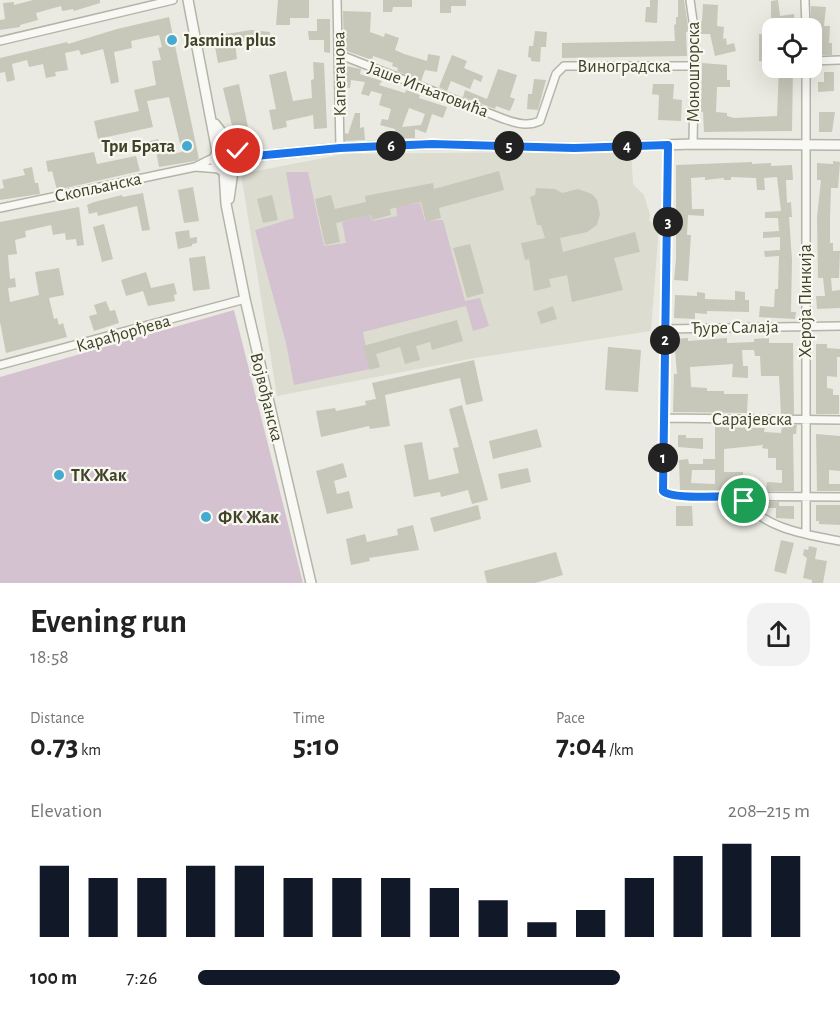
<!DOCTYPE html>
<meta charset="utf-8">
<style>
:root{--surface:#fff;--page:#f2f2f2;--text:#222;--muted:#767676;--accent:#111827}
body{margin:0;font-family:"Alegreya Sans",sans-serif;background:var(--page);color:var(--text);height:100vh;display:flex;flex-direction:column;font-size:22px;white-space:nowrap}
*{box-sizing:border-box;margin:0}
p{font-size:20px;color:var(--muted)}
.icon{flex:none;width:33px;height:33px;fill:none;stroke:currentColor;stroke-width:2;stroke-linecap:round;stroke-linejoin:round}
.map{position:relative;height:583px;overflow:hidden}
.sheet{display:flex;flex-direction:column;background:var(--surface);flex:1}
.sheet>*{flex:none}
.controls{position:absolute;left:762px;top:18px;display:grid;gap:12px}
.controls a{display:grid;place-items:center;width:60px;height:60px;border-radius:12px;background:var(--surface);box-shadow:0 6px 24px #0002;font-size:30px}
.pin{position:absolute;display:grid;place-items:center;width:51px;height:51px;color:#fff;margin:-26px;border:3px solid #fff;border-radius:50%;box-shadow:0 2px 6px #0007}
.km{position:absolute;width:30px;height:30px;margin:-15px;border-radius:50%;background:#222;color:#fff;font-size:16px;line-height:30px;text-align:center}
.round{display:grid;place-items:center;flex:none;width:63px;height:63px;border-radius:18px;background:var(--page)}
.headline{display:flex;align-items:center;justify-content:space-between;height:102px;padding:0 30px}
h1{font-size:33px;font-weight:700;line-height:45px}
.metrics{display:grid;grid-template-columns:repeat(3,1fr);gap:9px;height:102px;padding:6px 30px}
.metrics div{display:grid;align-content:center}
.metrics b{font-size:30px;font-weight:700}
.metrics small{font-size:16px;font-weight:400}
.metrics p{font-size:16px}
.chart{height:168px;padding:12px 30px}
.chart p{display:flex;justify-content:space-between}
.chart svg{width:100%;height:108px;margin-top:6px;stroke:var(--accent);stroke-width:6}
ul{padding:0 30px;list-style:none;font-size:20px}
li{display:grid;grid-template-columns:96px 72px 1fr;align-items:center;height:45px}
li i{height:15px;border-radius:8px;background:var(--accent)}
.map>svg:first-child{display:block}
.built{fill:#dcdcd0}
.green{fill:#d4c2d1}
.building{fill:#c7c8b9;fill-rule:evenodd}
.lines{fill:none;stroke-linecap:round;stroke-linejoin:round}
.minor-casing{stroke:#b4b5a7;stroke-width:10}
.tertiary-casing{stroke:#b4b5a7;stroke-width:12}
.minor{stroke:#f8f8f4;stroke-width:7}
.tertiary{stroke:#f8f8f4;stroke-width:9}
.route-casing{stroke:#fff;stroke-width:12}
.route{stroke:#1a73e8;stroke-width:8}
.poi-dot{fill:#45aad1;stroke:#f8f8f1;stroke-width:2}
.labels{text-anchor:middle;stroke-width:4.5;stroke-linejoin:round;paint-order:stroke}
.poi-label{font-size:18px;font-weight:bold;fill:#414329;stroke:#f8f8f1;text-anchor:start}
.street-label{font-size:18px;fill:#414329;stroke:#f8f8f1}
</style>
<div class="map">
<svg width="840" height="583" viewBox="0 0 840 583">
<rect width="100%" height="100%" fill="#eaeae2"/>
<path class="built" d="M 631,151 L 633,184 L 644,195 L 650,215 L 649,221 L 659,225 L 651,331 L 475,358 L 277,396 L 241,174 L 344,154 Z"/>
<path class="green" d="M 286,172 L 308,172 L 324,246 L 346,243 L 342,222 L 370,215 L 372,221 L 397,216 L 396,207 L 420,203 L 425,221 L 443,220 L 465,301 L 480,298 L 489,326 L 473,331 L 466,306 L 363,332 L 370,369 L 294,385 L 286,343 L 255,230 L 294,218 Z
M 234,310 L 303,583 L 0,583 L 0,377 Z"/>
<path class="building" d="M 33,0 L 100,0 L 100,3 L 74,11 L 73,9 L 62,11 L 61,6 L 36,13 L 38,20 L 20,25 L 20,27 L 0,30 L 0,20 L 5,19 L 3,3 L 14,2 L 14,5 Z
M 278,0 L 309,0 L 309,18 L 290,18 L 290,25 L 276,25 Z
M 383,0 L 412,0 L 412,7 L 393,7 L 392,12 L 383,12 Z
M 440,0 L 466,0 L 466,6 L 451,6 L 451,13 L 440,13 Z
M 650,0 L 658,0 L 657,23 L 645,22 L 646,7 L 650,7 Z
M 678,0 L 684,0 L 689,32 L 686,32 L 687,56 L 562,58 L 562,43 L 675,41 L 674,25 L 676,24 L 676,17 L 678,17 Z
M 778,0 L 780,16 L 794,14 L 795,24 L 771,27 L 771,1 Z
M 703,4 L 718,5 L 717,26 L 724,27 L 723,39 L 726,38 L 727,45 L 734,43 L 736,51 L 715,56 L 710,34 L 700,34 L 699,23 L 702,21 Z
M 811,6 L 826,7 L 824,26 L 830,26 L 829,43 L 832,43 L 832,55 L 818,55 L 818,21 L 811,21 Z
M 343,11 L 371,12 L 370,32 L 384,37 L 385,33 L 399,38 L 395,50 L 404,54 L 427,61 L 428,54 L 440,56 L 437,72 L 425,70 L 421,81 L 397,71 L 398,68 L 392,66 L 393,63 L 373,56 L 372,60 L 344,50 Z
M 169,17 L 199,159 L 195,161 L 159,167 L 156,151 L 148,153 L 146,142 L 158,139 L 160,148 L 169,147 L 171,154 L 182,152 L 169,97 L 147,101 L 153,127 L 98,139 L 94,121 L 139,111 L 134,90 L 156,85 L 152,61 L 161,60 L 158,48 L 162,47 L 159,35 L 131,41 L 132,48 L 114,52 L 119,82 L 111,84 L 103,49 L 81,55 L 79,50 L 65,53 L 68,70 L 55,72 L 56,76 L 46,78 L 43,64 L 29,67 L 27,60 L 12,64 L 15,80 L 7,82 L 5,72 L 0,73 L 0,58 L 67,42 L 68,44 L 117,29 Z
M 317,19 L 330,19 L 330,53 L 324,52 L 324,40 L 309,40 L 308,31 L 317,31 Z
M 251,30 L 270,32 L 269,42 L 250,40 L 235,43 L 237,59 L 218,63 L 213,36 Z
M 535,31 L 547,32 L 546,47 L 541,47 L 540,62 L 531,61 L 531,58 L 528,57 L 529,46 L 533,46 Z
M 759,34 L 772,35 L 772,62 L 759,61 Z
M 452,55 L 467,61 L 464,68 L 483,76 L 481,82 L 474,79 L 470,89 L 451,81 L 447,91 L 439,87 Z
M 313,62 L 324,63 L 327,128 L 314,129 L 313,115 L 286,121 L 287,127 L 273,130 L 269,110 L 276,109 L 269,75 L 286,71 L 293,101 L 312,98 L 311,80 L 314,79 Z
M 702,63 L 727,65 L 727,80 L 730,80 L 730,87 L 717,87 L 716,112 L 727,113 L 727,116 L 734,118 L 777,116 L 779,68 L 793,68 L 792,131 L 704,132 L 703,112 L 701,112 Z
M 346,66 L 361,69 L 360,74 L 382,81 L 379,85 L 405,93 L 406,90 L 420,95 L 419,98 L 447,107 L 443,118 L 432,114 L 426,133 L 415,129 L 415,138 L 396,139 L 395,129 L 380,125 L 382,119 L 388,120 L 391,109 L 379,105 L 382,94 L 371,91 L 369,96 L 361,94 L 365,82 L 351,80 L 350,88 L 344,87 ZM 409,108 L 425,114 L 421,125 L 402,127 Z
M 498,69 L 517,75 L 510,97 L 515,99 L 510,111 L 496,106 L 495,109 L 463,97 L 465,90 L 487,99 Z
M 824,72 L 834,72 L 834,91 L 818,92 L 818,82 L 824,82 Z
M 534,79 L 546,80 L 538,110 L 527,109 L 528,94 L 532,94 Z
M 239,84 L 248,127 L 233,130 L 223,88 Z
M 653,84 L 674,84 L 673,99 L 682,100 L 681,121 L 658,120 L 659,95 L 652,94 Z
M 819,112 L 835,112 L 832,132 L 819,132 Z
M 355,113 L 360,113 L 360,128 L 364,127 L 365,140 L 345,141 L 345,133 L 348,134 Z
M 94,152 L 97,164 L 136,156 L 140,171 L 57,190 L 52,171 L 48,172 L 46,161 Z
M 833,161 L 840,162 L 838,188 L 831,188 L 830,219 L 830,243 L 833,243 L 833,251 L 840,251 L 839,278 L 831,278 L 832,291 L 840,290 L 840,308 L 817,309 L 816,296 L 825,296 L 823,278 L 818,278 L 817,217 L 821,180 L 817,180 L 817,163 L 833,164 Z
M 752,162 L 752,164 L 771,163 L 771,166 L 792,165 L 793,180 L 786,180 L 787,203 L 791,202 L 792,217 L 789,217 L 792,260 L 791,312 L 796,312 L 795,319 L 759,317 L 760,306 L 774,307 L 775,289 L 778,289 L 779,256 L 765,257 L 764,251 L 780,250 L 780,237 L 763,238 L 763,232 L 779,231 L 778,218 L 765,218 L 765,212 L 781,211 L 777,177 L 764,178 L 765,190 L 757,190 L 756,178 L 731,177 L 731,180 L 724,180 L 724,178 L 705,180 L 705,177 L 691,178 L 692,209 L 704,209 L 704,216 L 688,215 L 687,235 L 691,235 L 688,281 L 674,280 L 676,259 L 676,165 Z
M 32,167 L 35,183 L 38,183 L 40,194 L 0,200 L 0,189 L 4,188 L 2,180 L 25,175 L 23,169 Z
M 499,171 L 504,190 L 439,208 L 441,218 L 426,222 L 421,202 L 390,209 L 391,215 L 372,220 L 371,215 L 336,223 L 340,242 L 325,245 L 315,199 L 331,195 L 335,209 L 366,202 L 365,196 L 433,183 L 434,189 Z
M 193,187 L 199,221 L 184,223 L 178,190 Z
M 536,188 L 555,189 L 562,193 L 578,189 L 592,194 L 597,200 L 600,214 L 597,225 L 587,232 L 560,238 L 563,252 L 635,232 L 640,252 L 614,258 L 623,290 L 572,302 L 567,275 L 549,279 L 551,287 L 534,291 L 529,259 L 525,260 L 521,243 L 545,238 L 541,225 L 537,225 L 530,197 L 535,195 Z
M 143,193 L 150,230 L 142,231 L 137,206 L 98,216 L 97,212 L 89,214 L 87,205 L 94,202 L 122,195 L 123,197 Z
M 272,195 L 278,220 L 263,223 L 257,199 Z
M 79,207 L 84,245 L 77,246 L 76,239 L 66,240 L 65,233 L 53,235 L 51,225 L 25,231 L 26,237 L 15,240 L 17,254 L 8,255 L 10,279 L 15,278 L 16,287 L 8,288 L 10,302 L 39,295 L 35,272 L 59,268 L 64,295 L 49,298 L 54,319 L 57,318 L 59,325 L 63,323 L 67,337 L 6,353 L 0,322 L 0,222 Z
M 104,224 L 113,259 L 102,262 L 93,227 Z
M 189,230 L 190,238 L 197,237 L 197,243 L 192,244 L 192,246 L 178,249 L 175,232 Z
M 470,244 L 484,293 L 467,298 L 453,248 Z
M 205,256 L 210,289 L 193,291 L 189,258 Z
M 146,272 L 151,288 L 174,283 L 177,294 L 174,295 L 175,301 L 148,306 L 143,291 L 126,296 L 121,280 Z
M 735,291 L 745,292 L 745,300 L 749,300 L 749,312 L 707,311 L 707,314 L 695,313 L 695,319 L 674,318 L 675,295 L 697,296 L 697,292 L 705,293 L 705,299 L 735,300 Z
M 106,301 L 110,311 L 115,310 L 119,323 L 94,331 L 89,316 L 97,314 L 94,305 Z
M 553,306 L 557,319 L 541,324 L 537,312 Z
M 457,320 L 463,341 L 432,350 L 430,342 L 416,346 L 420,360 L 405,364 L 400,347 L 376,354 L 380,367 L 370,370 L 363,346 Z
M 688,338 L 688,341 L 727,338 L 727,343 L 754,342 L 754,339 L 769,338 L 769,343 L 793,343 L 794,414 L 781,414 L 779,376 L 761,376 L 760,356 L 755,356 L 754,350 L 742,350 L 743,366 L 748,366 L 748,378 L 732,377 L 733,364 L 690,367 L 691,387 L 707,388 L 707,391 L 724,391 L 724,394 L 748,394 L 747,413 L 673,412 L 674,374 L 677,374 L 674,339 Z
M 816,344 L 827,344 L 827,348 L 840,349 L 840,357 L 837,357 L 837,377 L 827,376 L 827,388 L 833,389 L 833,395 L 839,395 L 839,414 L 816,414 Z
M 608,347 L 641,350 L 638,392 L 605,390 Z
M 474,360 L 483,401 L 466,405 L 460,378 L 385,395 L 390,426 L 370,429 L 369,426 L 321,437 L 316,411 L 335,408 L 336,411 L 366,405 L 365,401 L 376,399 L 372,383 Z
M 462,405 L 488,500 L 472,504 L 468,490 L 441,497 L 440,492 L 414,497 L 404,445 L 422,442 L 429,480 L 459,473 L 453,448 L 459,447 L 449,409 Z
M 782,425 L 797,425 L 796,434 L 793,434 L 794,491 L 766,491 L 767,482 L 782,483 L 782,470 L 776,470 L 776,458 L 768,458 L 768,449 L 762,448 L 763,445 L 724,449 L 724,472 L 743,472 L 743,478 L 748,478 L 748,491 L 680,490 L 679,460 L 688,459 L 689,464 L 703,464 L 703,459 L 715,459 L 715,427 L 765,428 L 764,432 L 781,433 ZM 692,470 L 715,470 L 715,484 L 691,483 Z
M 537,429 L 542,447 L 493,459 L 489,441 Z
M 816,434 L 840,436 L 840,471 L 829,470 L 829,484 L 840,484 L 840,491 L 817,491 Z
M 678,435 L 686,435 L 686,438 L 703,438 L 703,449 L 678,447 Z
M 343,463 L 347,477 L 334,481 L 337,494 L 349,491 L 353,508 L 327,514 L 316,471 Z
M 528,468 L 531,482 L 501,489 L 498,474 Z
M 766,502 L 779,502 L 779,506 L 794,506 L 794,519 L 776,518 L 776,508 L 766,508 Z
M 478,505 L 481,519 L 434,532 L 430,518 Z
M 816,505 L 840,505 L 840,525 L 819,524 L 819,521 L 816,521 Z
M 676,506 L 692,506 L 693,526 L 676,526 Z
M 413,525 L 419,550 L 369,558 L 370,561 L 351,565 L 346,539 L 365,534 L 367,542 L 398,535 L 397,529 Z
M 781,540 L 794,543 L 786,574 L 774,571 Z
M 809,546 L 817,548 L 815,559 L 827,561 L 823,583 L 812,583 L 812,580 L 803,578 L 807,558 L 803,555 L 804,549 L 808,550 Z
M 556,552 L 563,575 L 535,583 L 487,583 L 484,571 Z"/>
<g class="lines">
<defs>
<path id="minor" d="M 337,0 L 340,148
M 690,0 L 695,35 L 693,144
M 805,0 L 806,28
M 0,41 L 173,0
M 338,54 L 504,119 C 516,123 527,127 540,121 L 556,74 L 564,66 L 694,66
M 812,61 L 840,60
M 806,68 L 806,534
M 668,145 L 663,491 L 667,494 L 678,496 L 840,497
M 197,166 L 215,157
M 0,208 L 195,167 L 220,169
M 666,329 L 840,326
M 0,365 L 245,299
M 663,418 L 840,420
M 741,496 C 759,528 808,535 840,541"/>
<path id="tertiary" d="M 188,0 L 217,152
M 215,124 L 232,146
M215 159a13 13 0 1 1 26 0a13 13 0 1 1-26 0Z
M 238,151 L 255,156 L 340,148 L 432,144 L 574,148 L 693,144 L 840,145
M 224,171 L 226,204 L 245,299 L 311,583
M 229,199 L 233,171"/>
</defs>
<use href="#minor" class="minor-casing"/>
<use href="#tertiary" class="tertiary-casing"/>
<use href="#minor" class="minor"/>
<use href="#tertiary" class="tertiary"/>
</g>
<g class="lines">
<defs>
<path id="route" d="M 238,151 L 255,156 L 340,148 L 432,144 L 574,148 L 668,145 L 663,491 C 672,500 726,496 741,496 L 744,501"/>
</defs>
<use href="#route" class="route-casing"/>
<use href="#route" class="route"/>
</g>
<g class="poi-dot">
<circle cx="172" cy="40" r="6"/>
<circle cx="187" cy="146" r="6"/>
<circle cx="59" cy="475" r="6"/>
<circle cx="206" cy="517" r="6"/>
</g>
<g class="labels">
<g class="poi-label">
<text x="184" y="46">Jasmina plus</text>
<text x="175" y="152" text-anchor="end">Три Брата</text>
<text x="71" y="481">ТК Жак</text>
<text x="218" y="523">ФК Жак</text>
</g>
<g class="street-label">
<text x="624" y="72">Виноградска</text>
<text transform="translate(693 72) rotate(-90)" y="6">Моношторска</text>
<text transform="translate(339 74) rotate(-91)" y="6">Капетанова</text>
<text transform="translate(428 89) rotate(21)" y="6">Јаше Игњатовића</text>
<text transform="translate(98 187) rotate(-12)" y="6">Скопљанска</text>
<text transform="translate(805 301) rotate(-90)" y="6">Хероја Пинкија</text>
<text transform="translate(735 327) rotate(-1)" y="6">Ђуре Салаја</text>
<text transform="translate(123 333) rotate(-16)" y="6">Карађорђева</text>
<text transform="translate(267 397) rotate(76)" y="6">Војвођанска</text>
<text x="752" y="425">Сарајевска</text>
</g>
</g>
</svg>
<div class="controls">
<a><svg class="icon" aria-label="locate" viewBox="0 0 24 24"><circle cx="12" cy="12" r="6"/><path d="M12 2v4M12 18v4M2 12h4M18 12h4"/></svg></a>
</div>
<div class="pin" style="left:744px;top:501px;background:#1e9e55"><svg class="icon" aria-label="arrive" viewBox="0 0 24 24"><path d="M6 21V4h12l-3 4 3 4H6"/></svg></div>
<div class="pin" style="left:238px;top:151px;background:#d93025"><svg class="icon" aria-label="check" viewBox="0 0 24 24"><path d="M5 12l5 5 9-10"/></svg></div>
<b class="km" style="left:663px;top:458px">1</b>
<b class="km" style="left:665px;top:340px">2</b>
<b class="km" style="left:668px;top:222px">3</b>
<b class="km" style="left:627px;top:146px">4</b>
<b class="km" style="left:509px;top:146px">5</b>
<b class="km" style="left:391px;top:146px">6</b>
</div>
<section class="sheet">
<div class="headline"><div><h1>Evening run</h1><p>18:58</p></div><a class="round"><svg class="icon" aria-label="share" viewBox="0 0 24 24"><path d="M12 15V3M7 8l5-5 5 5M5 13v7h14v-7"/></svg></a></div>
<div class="metrics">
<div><p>Distance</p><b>0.73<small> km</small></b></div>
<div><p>Time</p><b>5:10</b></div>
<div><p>Pace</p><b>7:04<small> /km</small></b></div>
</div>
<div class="chart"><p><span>Elevation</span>208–215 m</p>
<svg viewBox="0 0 160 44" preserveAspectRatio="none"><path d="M5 44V15M15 44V20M25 44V20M35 44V15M45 44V15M55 44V20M65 44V20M75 44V20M85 44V24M95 44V29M105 44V38M115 44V33M125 44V20M135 44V11M145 44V6M155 44V11"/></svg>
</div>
<ul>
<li><b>100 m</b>7:26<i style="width:69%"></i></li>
</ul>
</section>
